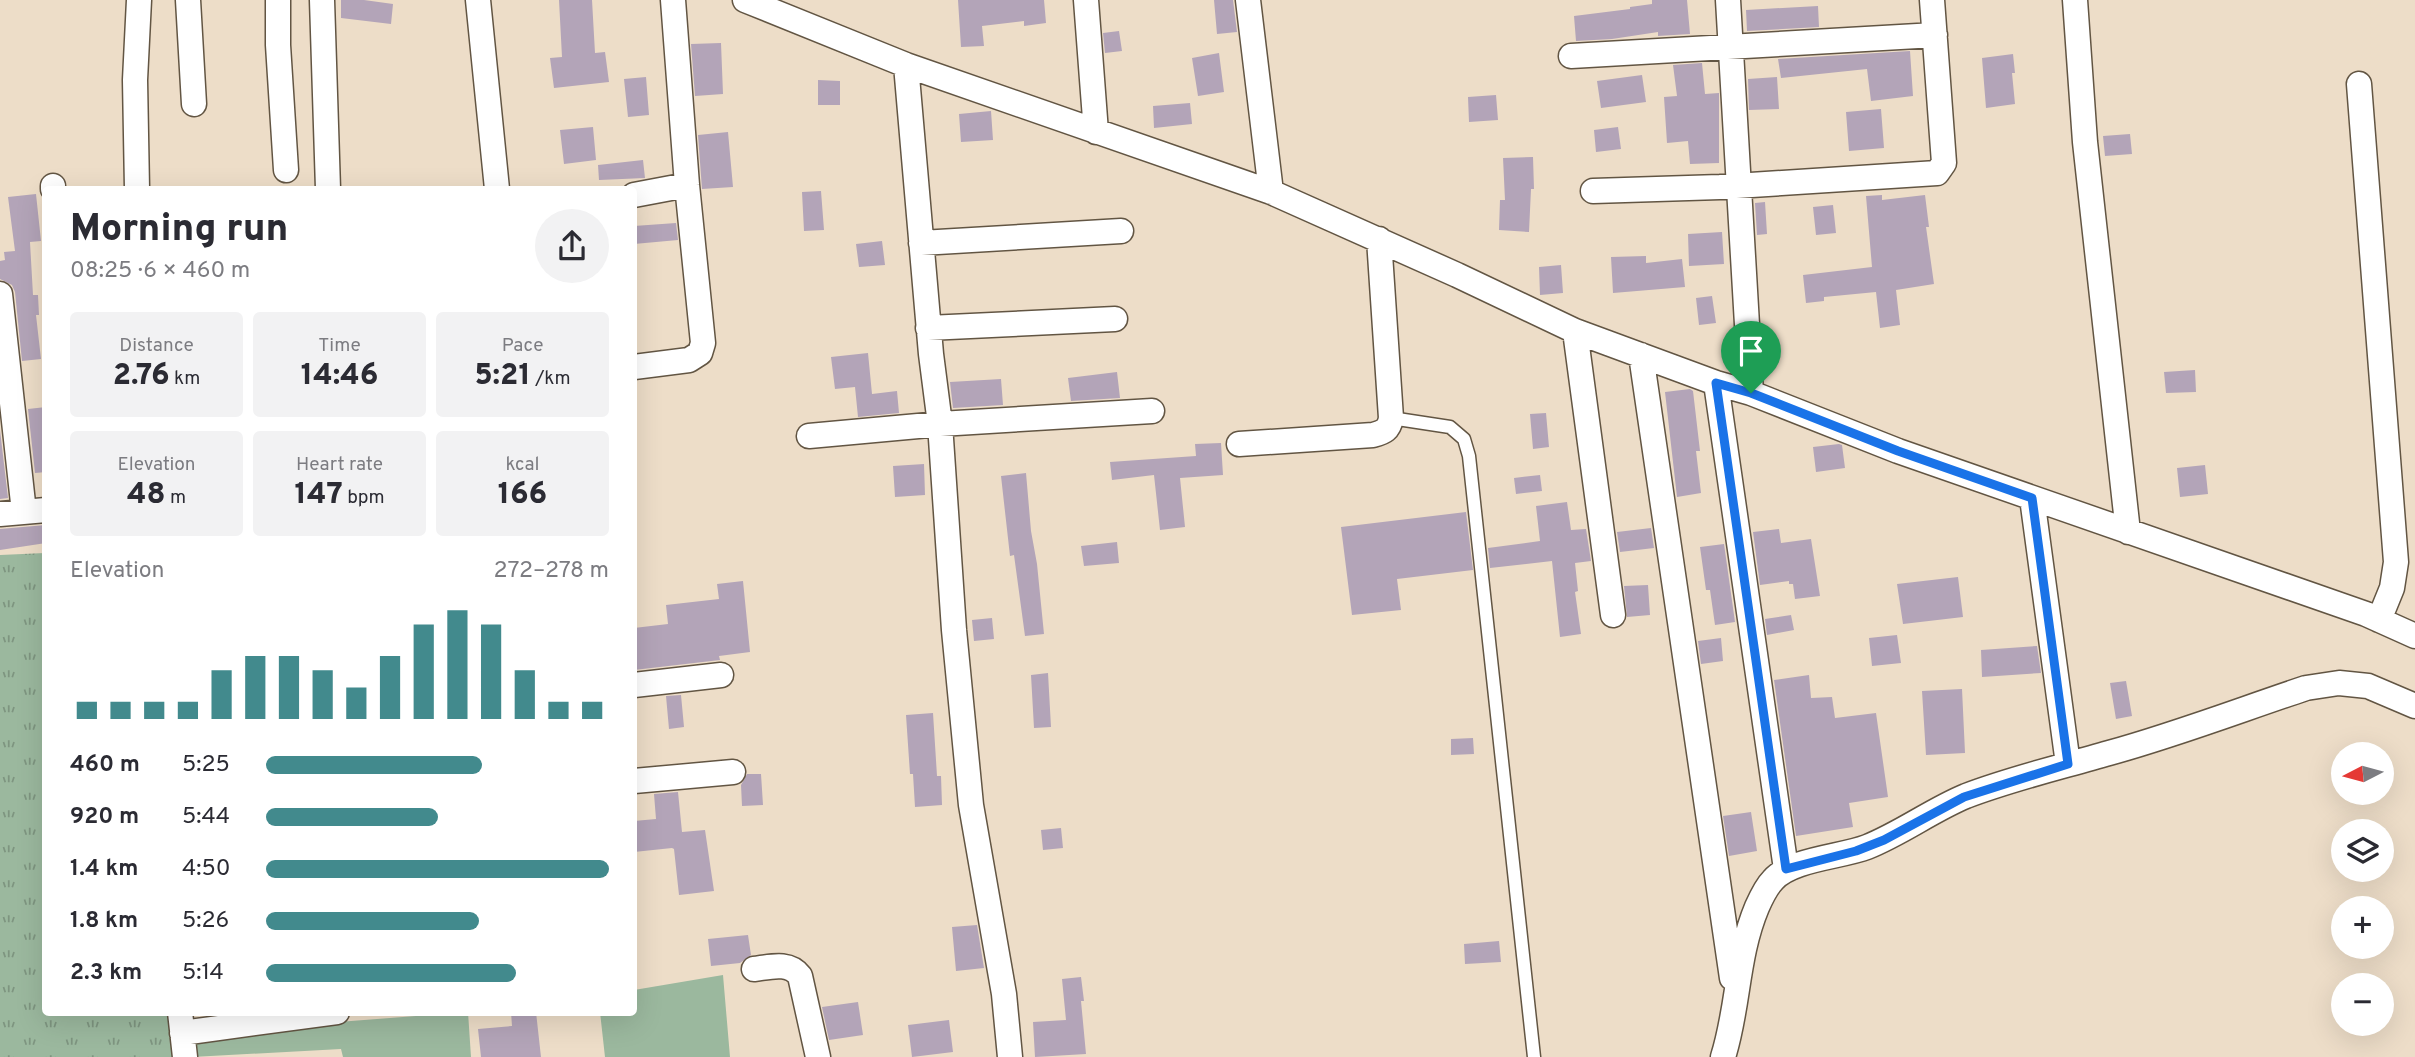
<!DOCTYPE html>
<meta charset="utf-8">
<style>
:root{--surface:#fff;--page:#f2f2f3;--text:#2b2b33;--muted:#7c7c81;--accent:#428a8d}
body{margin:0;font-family:Overpass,sans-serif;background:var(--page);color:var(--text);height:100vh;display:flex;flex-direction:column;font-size:26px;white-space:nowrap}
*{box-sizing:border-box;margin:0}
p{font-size:23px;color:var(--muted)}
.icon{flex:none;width:38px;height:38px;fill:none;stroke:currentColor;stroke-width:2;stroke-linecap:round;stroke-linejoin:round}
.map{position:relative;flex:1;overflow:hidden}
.panel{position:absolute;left:42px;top:186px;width:595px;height:830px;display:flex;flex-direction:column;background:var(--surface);border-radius:7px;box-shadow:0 7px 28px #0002}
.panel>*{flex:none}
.needle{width:46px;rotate:264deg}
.buttons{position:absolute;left:2331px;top:742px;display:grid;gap:14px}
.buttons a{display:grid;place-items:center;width:63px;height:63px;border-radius:50%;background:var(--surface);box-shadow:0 7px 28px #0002;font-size:35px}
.pin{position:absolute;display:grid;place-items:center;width:60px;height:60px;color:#fff;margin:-72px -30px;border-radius:50% 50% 50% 0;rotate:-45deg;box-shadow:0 0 7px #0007}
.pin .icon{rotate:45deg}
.round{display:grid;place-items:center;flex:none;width:74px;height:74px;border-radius:37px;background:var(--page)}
.head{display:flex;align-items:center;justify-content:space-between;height:119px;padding:0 28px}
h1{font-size:38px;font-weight:800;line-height:52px}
.figures{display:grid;grid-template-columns:repeat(3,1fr);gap:10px;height:119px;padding:7px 28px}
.figures div{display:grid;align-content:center;border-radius:7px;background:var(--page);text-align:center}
.figures b{font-size:30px;font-weight:800}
.figures small{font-size:19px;font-weight:400}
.figures p{font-size:19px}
.chart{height:196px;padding:14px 28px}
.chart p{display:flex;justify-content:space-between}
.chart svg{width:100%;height:126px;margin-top:7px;stroke:var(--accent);stroke-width:6}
ul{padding:0 28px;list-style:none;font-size:23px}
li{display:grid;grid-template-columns:112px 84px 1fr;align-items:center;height:52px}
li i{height:18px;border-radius:9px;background:var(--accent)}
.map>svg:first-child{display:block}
.grass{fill:url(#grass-tufts)}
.park{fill:#9bb89e}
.building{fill:#b3a4b8}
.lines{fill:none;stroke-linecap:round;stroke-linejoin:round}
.service-casing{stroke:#625543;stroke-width:15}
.minor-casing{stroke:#625543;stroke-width:27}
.service{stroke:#fff;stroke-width:12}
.minor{stroke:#fff;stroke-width:24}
.route-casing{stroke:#fff;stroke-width:14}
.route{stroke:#1a73e8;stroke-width:9}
</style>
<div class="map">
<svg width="2415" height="1057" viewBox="0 0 2415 1057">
<defs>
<pattern id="grass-tufts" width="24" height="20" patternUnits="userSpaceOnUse" patternTransform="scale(1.75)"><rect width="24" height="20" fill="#9bb89e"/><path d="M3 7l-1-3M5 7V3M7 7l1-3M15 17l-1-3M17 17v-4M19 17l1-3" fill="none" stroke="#7e9580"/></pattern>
</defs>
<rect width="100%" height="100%" fill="#edddc8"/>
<path class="grass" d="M 45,553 L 46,1012 L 174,1012 L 178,1057 L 0,1057 L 0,555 Z"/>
<path class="park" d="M 723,975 L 730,1057 L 605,1057 L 600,1012 L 634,1012 L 634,990 Z
M 468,1012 L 471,1057 L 343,1057 L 341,1049 L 192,1057 L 194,1033 Z"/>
<path class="building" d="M 341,0 L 364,0 L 393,4 L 391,24 L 341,18 Z
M 559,0 L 592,0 L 595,53 L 605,52 L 609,82 L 554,88 L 550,58 L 562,57 Z
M 958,0 L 1044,0 L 1046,23 L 1024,26 L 1024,21 L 982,26 L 984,46 L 961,47 Z
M 1214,0 L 1233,0 L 1237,32 L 1217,34 Z
M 1652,0 L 1687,0 L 1690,34 L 1658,36 L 1658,32 L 1612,39 L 1576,41 L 1574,16 L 1630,9 L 1630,7 L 1652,4 Z
M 1818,6 L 1819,27 L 1747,31 L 1746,10 Z
M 1119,31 L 1122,51 L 1105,53 L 1103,33 Z
M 721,43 L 723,94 L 695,96 L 691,44 Z
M 1910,51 L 1913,96 L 1871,101 L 1867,69 L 1781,78 L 1778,59 Z
M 1219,53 L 1224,92 L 1198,96 L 1192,58 Z
M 2013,54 L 2015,73 L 2012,73 L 2015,104 L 1986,108 L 1982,58 Z
M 1702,63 L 1705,94 L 1719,93 L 1719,163 L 1690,164 L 1688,141 L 1667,143 L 1664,97 L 1677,96 L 1673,65 Z
M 1642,75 L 1646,102 L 1601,108 L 1597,81 Z
M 646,77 L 649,115 L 628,117 L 624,79 Z
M 1777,77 L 1779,109 L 1749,110 L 1748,79 Z
M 818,80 L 840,81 L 840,105 L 818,105 Z
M 1496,95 L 1498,120 L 1469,122 L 1468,97 Z
M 1190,103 L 1192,124 L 1154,128 L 1153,106 Z
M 1881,109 L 1884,148 L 1849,151 L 1846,112 Z
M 991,111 L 993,140 L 961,142 L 959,114 Z
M 593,127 L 596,160 L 564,164 L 560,130 Z
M 1618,127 L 1621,149 L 1596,152 L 1594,130 Z
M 728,132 L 733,187 L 702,189 L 698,135 Z
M 2130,134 L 2132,154 L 2105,156 L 2103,136 Z
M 1533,157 L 1534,189 L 1531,189 L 1529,232 L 1499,230 L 1500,200 L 1505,200 L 1503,158 Z
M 643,160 L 645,178 L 599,180 L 598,165 Z
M 821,191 L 824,230 L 804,231 L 802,192 Z
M 36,194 L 41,241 L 30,242 L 33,295 L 38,295 L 39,315 L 36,315 L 41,359 L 22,361 L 15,292 L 12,285 L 0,279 L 0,261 L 5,260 L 4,252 L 15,251 L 8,197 Z
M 1882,195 L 1882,200 L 1925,195 L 1929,227 L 1926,227 L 1934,284 L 1896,290 L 1900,325 L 1880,328 L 1876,292 L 1824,297 L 1824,301 L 1806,303 L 1803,275 L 1872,267 L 1866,196 Z
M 1765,202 L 1767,234 L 1757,235 L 1755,203 Z
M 1833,205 L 1836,233 L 1816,235 L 1813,207 Z
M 676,223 L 678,240 L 634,244 L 634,226 Z
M 1722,232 L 1724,264 L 1689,266 L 1688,234 Z
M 882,241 L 885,265 L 859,267 L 856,244 Z
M 1646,256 L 1646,263 L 1682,259 L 1685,287 L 1613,293 L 1611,257 Z
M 1561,265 L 1563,293 L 1540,295 L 1539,267 Z
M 1712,296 L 1716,323 L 1699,325 L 1696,298 Z
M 868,353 L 872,394 L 897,391 L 899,413 L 858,417 L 855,387 L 835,389 L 831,357 Z
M 2195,370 L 2196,392 L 2166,393 L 2164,372 Z
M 1117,372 L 1120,398 L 1071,401 L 1068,378 Z
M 1001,379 L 1003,405 L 953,408 L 950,382 Z
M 1690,389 L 1693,391 L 1700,451 L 1696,451 L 1701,493 L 1677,497 L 1665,392 Z
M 46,407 L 46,472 L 35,473 L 28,409 Z
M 1546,413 L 1549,447 L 1533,449 L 1530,414 Z
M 0,430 L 8,498 L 0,499 Z
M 1221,443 L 1223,475 L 1180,478 L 1185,527 L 1160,530 L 1154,475 L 1112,480 L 1110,462 L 1196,456 L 1195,444 Z
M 1839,444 L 1842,445 L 1845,468 L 1816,472 L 1813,447 Z
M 924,464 L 925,495 L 895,497 L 893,466 Z
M 2205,465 L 2208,494 L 2180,497 L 2177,468 Z
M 1026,473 L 1031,531 L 1037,564 L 1044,634 L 1025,636 L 1014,555 L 1010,556 L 1001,476 Z
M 1540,475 L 1542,491 L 1516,494 L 1514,478 Z
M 1567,502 L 1571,530 L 1586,529 L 1591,561 L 1575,563 L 1578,591 L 1575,592 L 1581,634 L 1560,637 L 1552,561 L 1490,568 L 1488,548 L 1540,541 L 1536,506 Z
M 1466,512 L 1473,570 L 1397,579 L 1401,610 L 1352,615 L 1341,527 Z
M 46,525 L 46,543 L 0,550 L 0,529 Z
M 1651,528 L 1654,548 L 1620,552 L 1617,532 Z
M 1779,529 L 1781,543 L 1811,539 L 1820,596 L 1795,599 L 1793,584 L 1789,584 L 1789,581 L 1760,585 L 1753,532 Z
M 1117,542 L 1119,563 L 1084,566 L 1081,546 Z
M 1724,544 L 1735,622 L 1715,625 L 1710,590 L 1706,590 L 1700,547 Z
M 1958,577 L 1963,617 L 1903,624 L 1897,584 Z
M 743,581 L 750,652 L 719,656 L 720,660 L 634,670 L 634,628 L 668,624 L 666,605 L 719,599 L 717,584 Z
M 1648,585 L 1650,615 L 1627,617 L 1624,586 Z
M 1791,615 L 1794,630 L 1767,635 L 1765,619 Z
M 992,618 L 994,639 L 974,641 L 972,620 Z
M 1897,635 L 1901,663 L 1872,666 L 1869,638 Z
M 1721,638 L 1723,661 L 1701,664 L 1698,641 Z
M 2037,646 L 2041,673 L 1982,677 L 1981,650 Z
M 1048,673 L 1051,727 L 1034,728 L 1031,675 Z
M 1809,675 L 1811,698 L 1832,697 L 1835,718 L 1876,713 L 1888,797 L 1849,803 L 1853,827 L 1796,836 L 1774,680 Z
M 2126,681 L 2132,716 L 2116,719 L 2110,683 Z
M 1962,689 L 1965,753 L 1926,755 L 1922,691 Z
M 681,695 L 684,727 L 669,729 L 666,696 Z
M 933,713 L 937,776 L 941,776 L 942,805 L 915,807 L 913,774 L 910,774 L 906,715 Z
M 1473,738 L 1474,754 L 1451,755 L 1451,739 Z
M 747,774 L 761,774 L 763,805 L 742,806 L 741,785 Z
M 678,792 L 682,832 L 705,830 L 714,891 L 679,895 L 674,849 L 672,848 L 634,852 L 634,821 L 656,819 L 654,794 Z
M 1751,812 L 1757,851 L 1729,856 L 1723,816 Z
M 1061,828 L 1063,848 L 1043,850 L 1041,830 Z
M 977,925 L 984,968 L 956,971 L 952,927 Z
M 748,935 L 751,955 L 740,963 L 711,966 L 708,939 Z
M 1499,941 L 1501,962 L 1465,964 L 1464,944 Z
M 1081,977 L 1084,1001 L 1081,1001 L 1086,1054 L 1035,1057 L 1033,1022 L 1066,1020 L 1062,979 Z
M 858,1002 L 863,1035 L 829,1040 L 822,1007 Z
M 511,1012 L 536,1012 L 541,1057 L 481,1057 L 478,1029 L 512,1026 Z
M 949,1020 L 953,1052 L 912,1057 L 908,1025 Z"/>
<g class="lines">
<defs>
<path id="service" d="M 1391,418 L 1450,427 L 1464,439 L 1469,456 L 1534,1057"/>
<path id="minor" d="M 188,0 L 194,104
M 278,0 L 278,45 L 286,170
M 322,0 L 328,189
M 478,0 L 497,189
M 745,0 L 906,65 L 1271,192 L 1457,275 L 1575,331 L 1716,383 L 1751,393 L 1898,451 L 2366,614 L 2415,636
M 1086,0 L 1096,132
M 1248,0 L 1271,192
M 1728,0 L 1751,393
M 2075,0 L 2085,142 L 2128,532
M 1571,56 L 1935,35
M 906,65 L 931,354 L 940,424 L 954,630 L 971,805 L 1004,994 L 1010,1057
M 2359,84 L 2396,562 L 2392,588 L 2379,620
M 53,186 L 53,189
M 137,189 L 135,80 L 139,0
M 1593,191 L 1720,187 L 1937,173 L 1944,163 L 1932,0
M 634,195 L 687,185
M 921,243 L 1121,231
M 0,294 L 24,512
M 928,328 L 1115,319
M 1575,331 L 1613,615
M 1641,355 L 1732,978
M 634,367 L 689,360 L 700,353 L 703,343 L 687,185 L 673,0
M 1716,383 L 1786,869
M 809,436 L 940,424 L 1152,411
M 1239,444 L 1373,435 C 1384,432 1389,430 1391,418 L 1379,239
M 2032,498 L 2068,764
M 0,514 L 46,510
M 634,685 L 721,675
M 634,781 L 733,772
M 754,969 C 770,967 789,961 800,976 L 818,1057
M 180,1012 L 185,1057
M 182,1033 L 337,1012
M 1723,1057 C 1739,1007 1736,957 1757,907 C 1761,898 1766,887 1773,880 C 1791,859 1841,857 1867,847 C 1902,833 1932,810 1966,796 C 2013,778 2061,767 2109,753 C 2175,735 2240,710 2306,688 L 2339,683 L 2368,686 L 2415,706"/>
</defs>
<use href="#service" class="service-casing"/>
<use href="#minor" class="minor-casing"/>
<use href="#service" class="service"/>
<use href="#minor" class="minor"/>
</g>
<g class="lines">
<defs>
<path id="route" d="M 1716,383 L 1751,393 L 1898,451 L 2032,498 L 2068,764 L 1964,797 L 1884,840 L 1856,851 L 1786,869 Z"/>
</defs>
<use href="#route" class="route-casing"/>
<use href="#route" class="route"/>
</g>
</svg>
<div class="buttons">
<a><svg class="needle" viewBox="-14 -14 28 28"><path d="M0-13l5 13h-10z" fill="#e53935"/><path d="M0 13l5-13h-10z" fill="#7c7c81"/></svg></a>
<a><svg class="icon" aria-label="layers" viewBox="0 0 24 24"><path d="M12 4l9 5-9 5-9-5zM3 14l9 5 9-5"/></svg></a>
<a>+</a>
<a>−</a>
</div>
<div class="pin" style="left:1751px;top:393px;background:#1e9e55"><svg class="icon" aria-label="arrive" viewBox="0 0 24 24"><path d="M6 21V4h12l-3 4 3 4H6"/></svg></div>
<section class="panel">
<div class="head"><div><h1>Morning run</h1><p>08:25 · 6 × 460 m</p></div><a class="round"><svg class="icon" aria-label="share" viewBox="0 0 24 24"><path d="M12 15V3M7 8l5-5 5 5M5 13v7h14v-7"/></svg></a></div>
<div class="figures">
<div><p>Distance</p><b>2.76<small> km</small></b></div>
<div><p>Time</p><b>14:46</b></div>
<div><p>Pace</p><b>5:21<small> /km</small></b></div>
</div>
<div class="figures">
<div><p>Elevation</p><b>48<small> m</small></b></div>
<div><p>Heart rate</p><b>147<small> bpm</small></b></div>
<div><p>kcal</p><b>166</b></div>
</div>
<div class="chart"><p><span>Elevation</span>272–278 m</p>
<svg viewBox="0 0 160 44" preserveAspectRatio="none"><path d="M5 44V38M15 44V38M25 44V38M35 44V38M45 44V27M55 44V22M65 44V22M75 44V27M85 44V33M95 44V22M105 44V11M115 44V6M125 44V11M135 44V27M145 44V38M155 44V38"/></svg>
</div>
<ul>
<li><b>460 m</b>5:25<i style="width:63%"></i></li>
<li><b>920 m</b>5:44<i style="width:50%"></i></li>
<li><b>1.4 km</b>4:50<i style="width:100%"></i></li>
<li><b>1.8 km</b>5:26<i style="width:62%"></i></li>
<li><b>2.3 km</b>5:14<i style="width:73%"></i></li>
</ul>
</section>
</div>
